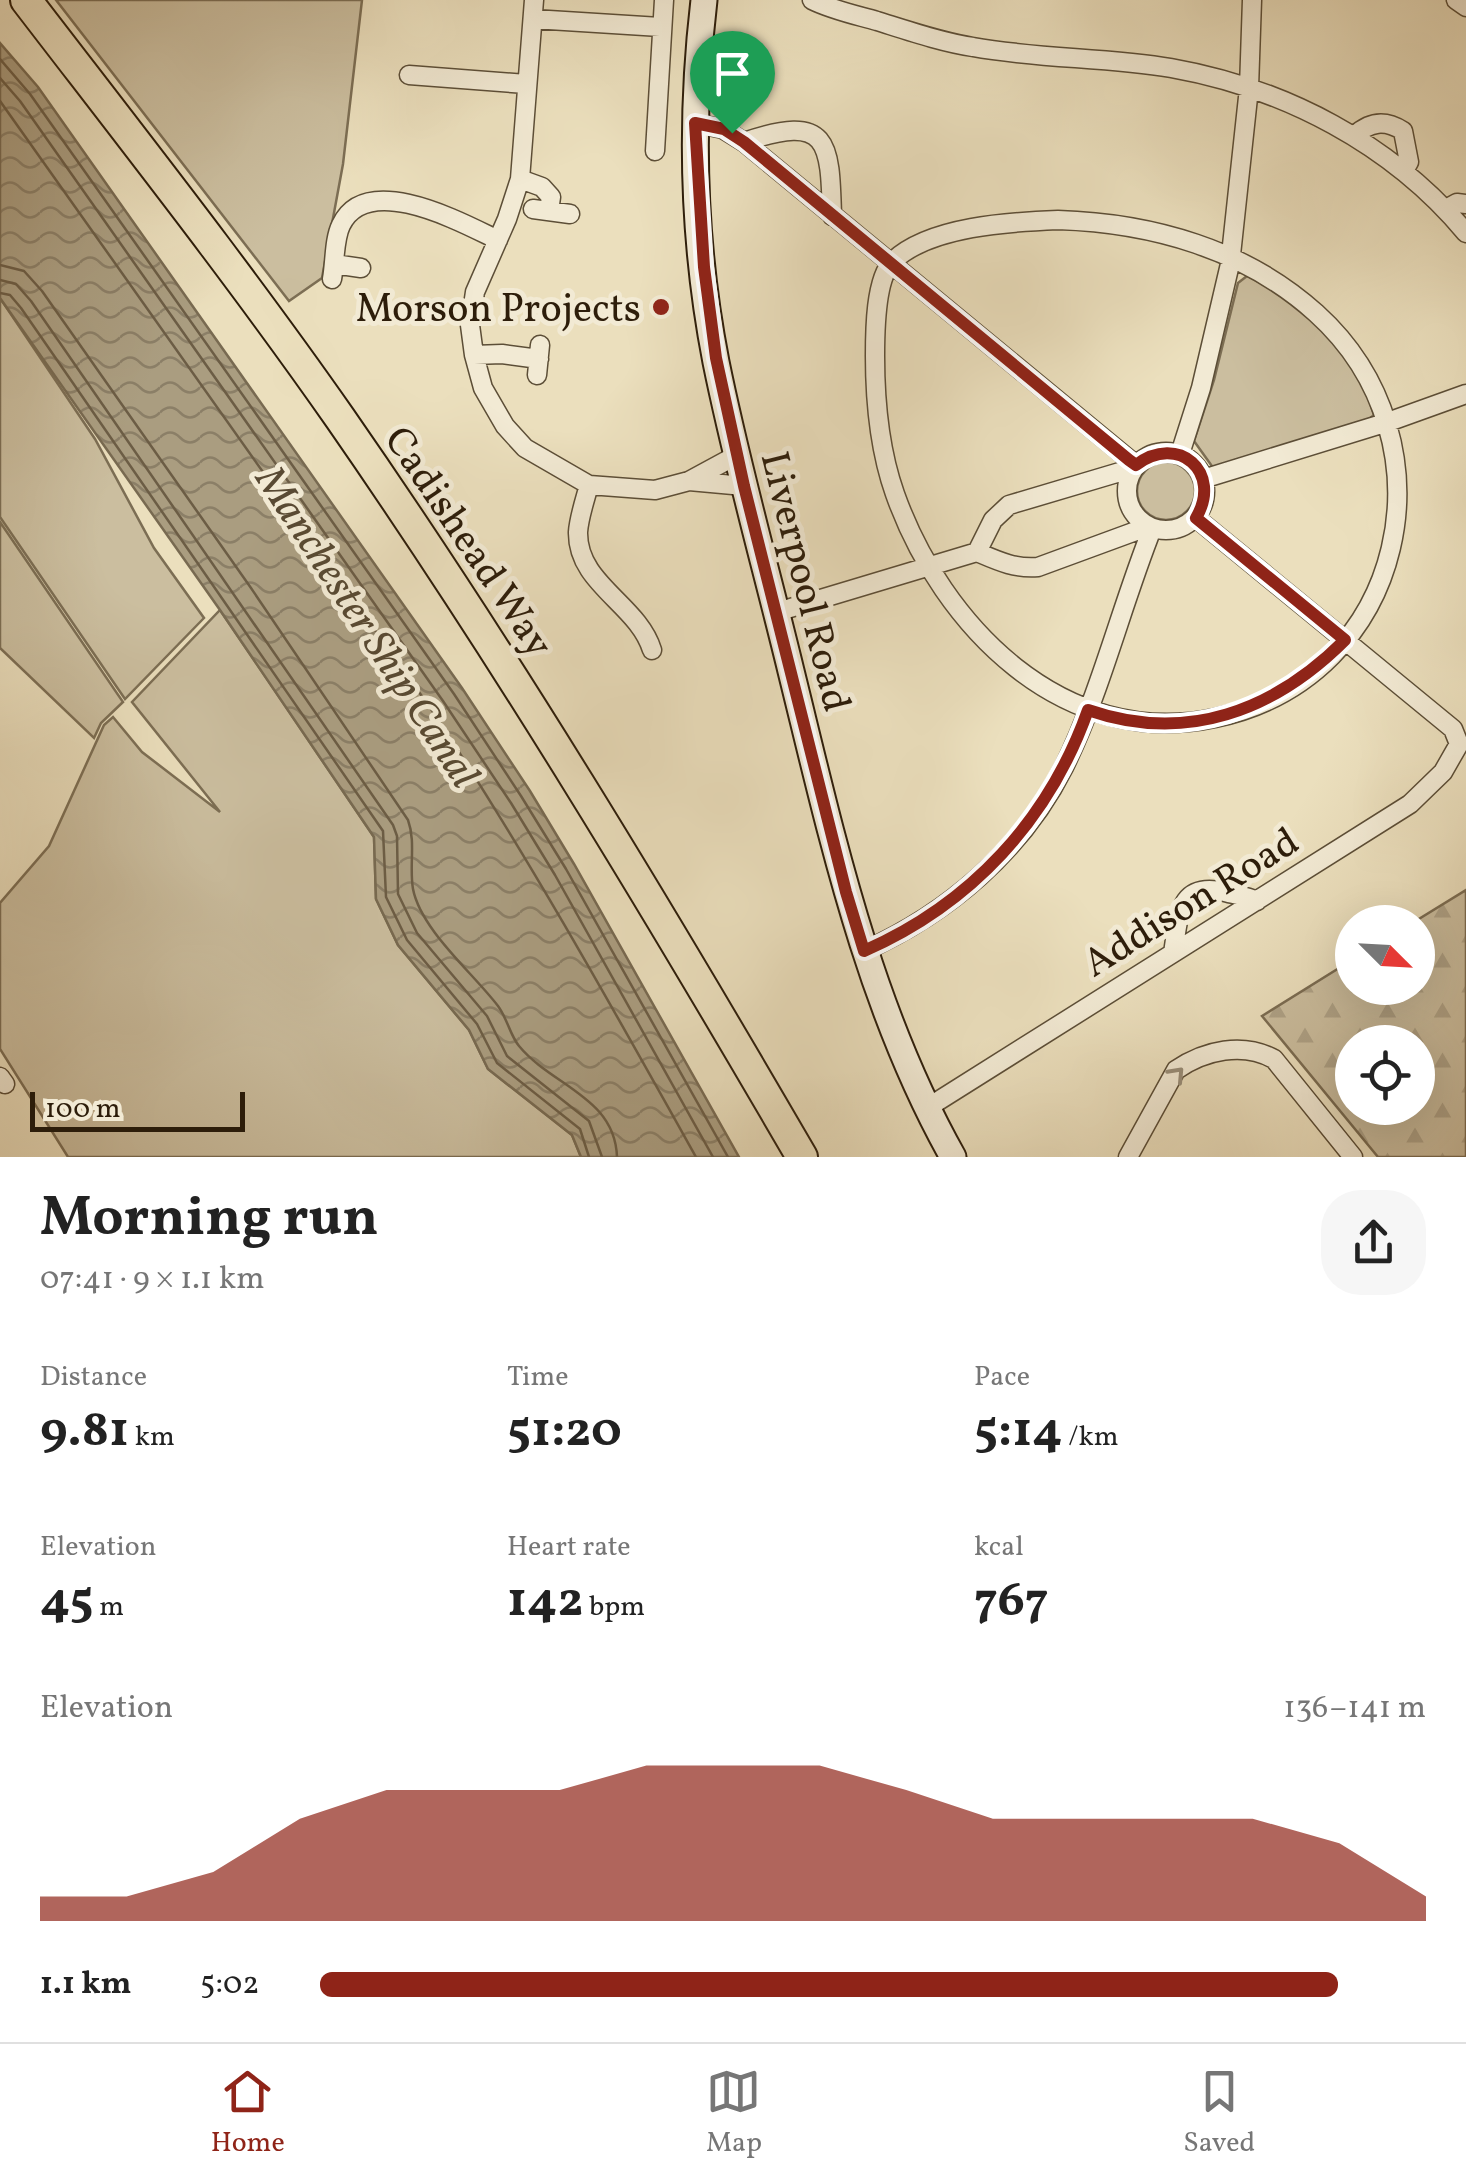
<!DOCTYPE html>
<meta charset="utf-8">
<style>
:root{--surface:#fff;--page:#f6f6f6;--text:#222;--muted:#767676;--line:#e0e0e0;--accent:#8f2418}
body{margin:0;font-family:Vollkorn,serif;background:var(--page);color:var(--text);height:100vh;display:flex;flex-direction:column;font-size:38px;white-space:nowrap}
*{box-sizing:border-box;margin:0}
p{font-size:32px;color:var(--muted)}
.icon{flex:none;width:55px;height:55px;fill:none;stroke:currentColor;stroke-width:2;stroke-linecap:round;stroke-linejoin:round}
.map{position:relative;height:1157px;overflow:hidden}
.details{display:flex;flex-direction:column;background:var(--surface);flex:1}
.details>*{flex:none}
.needle{width:65px;rotate:114deg}
.controls{position:absolute;left:1335px;top:905px;display:grid;gap:20px}
.controls a{display:grid;place-items:center;width:100px;height:100px;border-radius:50%;background:var(--surface);box-shadow:0 10px 40px #0002;font-size:50px}
.scale{position:absolute;left:30px;bottom:25px;width:215px;box-sizing:border-box;padding-left:10px;border:5px solid #2d1d0a;border-top:0;font-size:28px;line-height:35px;white-space:nowrap;color:#2d1d0a;-webkit-text-stroke:8px #f2ead4;paint-order:stroke}
.pin{position:absolute;display:grid;place-items:center;width:85px;height:85px;color:#fff;margin:-102px -42px;border-radius:50% 50% 50% 0;rotate:-45deg;box-shadow:0 0 10px #0007}
.pin .icon{rotate:45deg}
.round{display:grid;place-items:center;flex:none;width:105px;height:105px;border-radius:40px;background:var(--page)}
.head{display:flex;align-items:center;justify-content:space-between;height:170px;padding:0 40px}
h1{font-size:55px;font-weight:700;line-height:75px}
.figures{display:grid;grid-template-columns:repeat(3,1fr);gap:15px;height:170px;padding:10px 40px}
.figures div{display:grid;align-content:center}
.figures b{font-size:50px;font-weight:700}
.figures small{font-size:28px;font-weight:400}
.figures p{font-size:28px}
.chart{height:280px;padding:20px 40px}
.chart p{display:flex;justify-content:space-between}
.chart svg{width:100%;height:180px;margin-top:10px;fill:var(--accent);opacity:.7}
ul{padding:0 40px;list-style:none;font-size:32px}
li{display:grid;grid-template-columns:160px 120px 1fr;align-items:center;height:75px}
li i{height:25px;border-radius:12px;background:var(--accent)}
.tab-bar{display:flex;justify-content:space-around;align-items:center;height:140px;border-top:2px solid var(--line);background:var(--surface);font-size:28px;color:var(--muted)}
.tab-bar a{display:grid;justify-items:center;gap:5px}
.tab-bar .active{color:var(--accent)}
.map>svg:first-child{display:block}
.green{fill:#cbbe9f;stroke:#7c6e54;stroke-width:2.5}
.forest{fill:url(#forest-firs);stroke:#7c6e54;stroke-width:2.5;fill-rule:evenodd}
.water{fill:url(#water-waves);stroke:#786a51;stroke-width:2.5}
.lines{fill:none;stroke-linecap:round;stroke-linejoin:round}
.shore{stroke:#6c5d45;stroke-width:2.5}
.street-casing{stroke:#5c4e37;stroke-width:21}
.secondary-casing{stroke:#2d1d0a;stroke-width:29}
.highway-casing{stroke:#2d1d0a;stroke-width:34}
.street{stroke:#f2ead4;stroke-width:18}
.secondary{stroke:#f2ead4;stroke-width:25}
.highway{stroke:#ebdfbd;stroke-width:30}
.oneway{stroke:#998e79}
.route-casing{stroke:#fff;stroke-width:20}
.route{stroke:#8f2418;stroke-width:12}
.poi-dot{fill:#8f2418;stroke:#f2ead4;stroke-width:4}
.labels{text-anchor:middle;stroke-width:10;stroke-linejoin:round;paint-order:stroke}
.poi-label{font-size:40px;fill:#2d1d0a;stroke:#f2ead4;text-anchor:end}
.street-label{font-size:40px;fill:#2d1d0a;stroke:#f2ead4}
.water-label{font-size:42px;font-style:italic;fill:#594a33;stroke:#f2ead4}
</style>
<div class="map">
<svg width="1466" height="1157" viewBox="0 0 1466 1157">
<defs>
<pattern id="forest-firs" width="22" height="20" patternUnits="userSpaceOnUse" patternTransform="scale(2.5)"><rect width="22" height="20" fill="#cbbe9f"/><path d="M5 1l3.5 6h-7zM16 11l3.5 6h-7z" fill="#afa388"/></pattern>
<pattern id="water-waves" width="16" height="10" patternUnits="userSpaceOnUse" patternTransform="scale(2.5)"><rect width="16" height="10" fill="#aa9d80"/><path d="M0 5q4-4 8 0t8 0" fill="none" stroke="#8b7f67"/></pattern>
</defs>
<rect width="100%" height="100%" fill="#ebdfbd"/>
<filter id="stains"><feTurbulence type="fractalNoise" baseFrequency=".002" numOctaves="4"/><feColorMatrix values="0 0 0 0 .2 0 0 0 0 .09 0 0 0 0 .02 0 0 0 .5 -.17"/></filter>
<radialGradient id="worn" r=".72"><stop offset=".6" stop-color="#630" stop-opacity="0"/><stop offset="1" stop-color="#630" stop-opacity=".3"/></radialGradient>
<path class="green" d="M 56,0 L 362,0 L 343,164 L 322,278 L 289,301 Z
M 1247,276 C 1284,294 1337,333 1357,369 C 1365,383 1369,401 1374,415 L 1368,420 L 1214,469 L 1194,441 L 1214,380 L 1238,283 Z
M 0,298 L 95,439 L 154,548 L 204,618 L 125,699 L 0,517 Z
M1137 491a29 29 0 1 1 58 0a29 29 0 1 1-58 0Z
M 0,522 L 123,702 L 101,723 L 94,738 L 0,648 Z
M 220,610 L 374,837 L 376,899 L 398,945 L 469,1030 L 488,1069 L 572,1135 L 581,1157 L 68,1157 L 0,1049 L 0,903 L 49,846 L 104,725 L 113,717 L 142,752 L 220,812 L 132,702 Z"/>
<path class="forest" d="M 1466,890 L 1466,1157 L 1378,1157 L 1262,1016 L 1352,960 L 1352,988 L 1418,988 L 1418,922 L 1414,922 ZM 1352,1042 L 1418,1042 L 1418,1108 L 1352,1108 Z"/>
<path class="water" d="M 0,43 L 38,87 L 462,688 L 530,791 L 574,864 L 739,1157 L 581,1157 L 572,1135 L 488,1069 L 469,1030 L 398,945 L 376,899 L 374,837 L 220,610 L 0,298 Z"/>
<g class="lines">
<path class="shore" d="M 0,59 L 30,94 L 454,694 L 521,796 L 566,869 L 728,1157
M 0,78 L 20,101 L 443,701 L 511,803 L 555,875 L 713,1157
M 0,101 L 431,709 C 527,854 611,1005 696,1157
M 0,265 L 24,271 L 42,291 L 251,588 L 408,820 C 416,842 409,866 413,889 C 421,930 473,973 498,1006 C 507,1018 510,1035 519,1046 C 552,1086 615,1097 617,1157
M 0,280 L 16,284 L 31,301 L 393,825 L 397,836 L 398,894 L 417,933 L 487,1016 L 507,1056 L 589,1121 L 602,1157
M 0,293 L 10,295 L 21,308 L 383,831 L 386,897 L 407,940 L 477,1024 L 497,1063 L 580,1129 L 589,1157"/>
<defs>
<path id="street" d="M 534,0 L 520,179 L 507,219 L 475,292 L 470,325 L 474,355 L 483,388 L 505,426 L 525,448 L 589,485 L 655,490 L 689,481 L 744,486
M 812,0 C 832,10 856,15 877,21 C 909,31 941,42 973,47 C 1038,59 1106,57 1171,68 C 1284,88 1392,144 1466,233
M 1456,0 L 1466,7
M 533,19 L 660,27
M 409,75 L 526,84
M 695,123 L 723,129 L 744,142 L 1136,465
M 1354,136 C 1370,121 1386,120 1403,131 L 1409,162 L 1404,171
M 744,142 C 829,113 830,141 832,216
M 655,151 L 664,0
M 520,179 L 542,187 L 551,197 L 549,211
M 533,209 L 570,214
M 1446,209 L 1457,203 L 1466,204
M 1058,220 C 1152,223 1245,249 1316,313 C 1458,441 1407,678 1215,718 C 1063,750 942,626 895,494 C 879,449 875,403 875,356 C 875,332 875,278 893,261 C 930,226 1010,222 1058,220 Z
M 334,264 L 361,268
M 332,279 C 335,263 334,239 341,225 C 367,170 464,224 498,240
M 474,355 L 502,354 L 539,359
M 537,375 L 540,345
M1127 491a39 39 0 1 1 78 0a39 39 0 1 1-78 0Z
M 1180,454 L 1201,388 L 1230,264 L 1249,88 L 1252,0
M 1203,479 L 1388,422 L 1466,394
M 689,481 L 737,455
M 589,485 C 585,500 579,517 578,532 C 577,584 638,604 652,650
M 977,552 L 993,520 L 1009,505 L 1120,472 L 1130,473
M 777,612 L 977,552 C 998,561 1015,569 1038,567 L 1136,531 L 1145,525
M 864,951 C 948,913 1022,851 1064,767 C 1101,691 1121,607 1152,529
M 1173,953 C 1179,916 1178,881 1225,892 C 1236,895 1247,896 1257,901
M 0,1077 L 5,1084
M 927,1108 L 1410,804 L 1443,772 L 1459,744 L 1453,729 L 1196,518
M 1128,1157 L 1176,1070 C 1205,1050 1243,1042 1274,1059 L 1353,1157"/>
<path id="secondary" d="M 704,0 C 690,119 693,244 716,362 C 737,466 766,568 791,671 C 832,837 868,1006 953,1157"/>
<path id="highway" d="M 26,0 C 132,138 240,275 340,418 C 506,657 656,906 802,1157"/>
</defs>
<use href="#street" class="street-casing"/>
<use href="#secondary" class="secondary-casing"/>
<use href="#highway" class="highway-casing"/>
<use href="#street" class="street"/>
<use href="#secondary" class="secondary"/>
<use href="#highway" class="highway"/>
</g>
<defs><path id="oneway-chevron" d="M-2-3.5L2.5 0L-2 3.5" fill="none" stroke-width="1.6" stroke-linecap="round" stroke-linejoin="round" transform="scale(2.5)"/></defs>
<use class="oneway" href="#oneway-chevron" transform="translate(1177 1074) rotate(-47)"/>
<g class="lines">
<defs>
<path id="route" d="M 695,123 L 724,129 L 744,142 L 1129,460 L 1136,465 C 1178,433 1223,472 1196,518 L 1345,640 C 1274,711 1186,744 1088,710 C 1049,820 971,904 864,951 L 846,892 L 744,486 L 716,358 L 704,267 Z"/>
</defs>
<use href="#route" class="route-casing"/>
<use href="#route" class="route"/>
</g>
<circle class="poi-dot" cx="661" cy="307" r="10"/>
<g class="labels">
<g class="poi-label">
<text x="641" y="321">Morson Projects</text>
</g>
<g class="street-label">
<text transform="translate(470 541) rotate(56)" y="14">Cadishead Way</text>
<text transform="translate(807 581) rotate(76)" y="14">Liverpool Road</text>
<text transform="translate(1190 901) rotate(-32)" y="14">Addison Road</text>
</g>
<g class="water-label">
<text transform="translate(369 626) rotate(57)" y="15">Manchester Ship Canal</text>
</g>
</g>
<rect width="100%" height="100%" filter="url(#stains)"/>
<rect width="100%" height="100%" fill="url(#worn)"/>
</svg>
<div class="controls">
<a><svg class="needle" viewBox="-14 -14 28 28"><path d="M0-13l5 13h-10z" fill="#e53935"/><path d="M0 13l5-13h-10z" fill="#767676"/></svg></a>
<a><svg class="icon" aria-label="locate" viewBox="0 0 24 24"><circle cx="12" cy="12" r="6"/><path d="M12 2v4M12 18v4M2 12h4M18 12h4"/></svg></a>
</div>
<div class="scale">100 m</div>
<div class="pin" style="left:732px;top:133px;background:#1e9e55"><svg class="icon" aria-label="arrive" viewBox="0 0 24 24"><path d="M6 21V4h12l-3 4 3 4H6"/></svg></div>
</div>
<section class="details">
<div class="head"><div><h1>Morning run</h1><p>07:41 · 9 × 1.1 km</p></div><a class="round"><svg class="icon" aria-label="share" viewBox="0 0 24 24"><path d="M12 15V3M7 8l5-5 5 5M5 13v7h14v-7"/></svg></a></div>
<div class="figures">
<div><p>Distance</p><b>9.81<small> km</small></b></div>
<div><p>Time</p><b>51:20</b></div>
<div><p>Pace</p><b>5:14<small> /km</small></b></div>
</div>
<div class="figures">
<div><p>Elevation</p><b>45<small> m</small></b></div>
<div><p>Heart rate</p><b>142<small> bpm</small></b></div>
<div><p>kcal</p><b>767</b></div>
</div>
<div class="chart"><p><span>Elevation</span>136–141 m</p>
<svg viewBox="0 0 160 44" preserveAspectRatio="none"><path d="M0 44V38L10 38L20 32L30 19L40 12L50 12L60 12L70 6L80 6L90 6L100 12L110 19L120 19L130 19L140 19L150 25L160 38V44z"/></svg>
</div>
<ul>
<li><b>1.1 km</b>5:02<i style="width:92%"></i></li>
</ul>
</section>
<nav class="tab-bar">
<a class="active"><svg class="icon" aria-label="home" viewBox="0 0 24 24"><path d="M3 11l9-7 9 7M6 9v11h12V9"/></svg>Home</a>
<a><svg class="icon" aria-label="map" viewBox="0 0 24 24"><path d="M3 6l6-2 6 2 6-2v14l-6 2-6-2-6 2zM9 4v14M15 6v14"/></svg>Map</a>
<a><svg class="icon" aria-label="saved" viewBox="0 0 24 24"><path d="M7 4h10v16l-5-4-5 4z"/></svg>Saved</a>
</nav>
